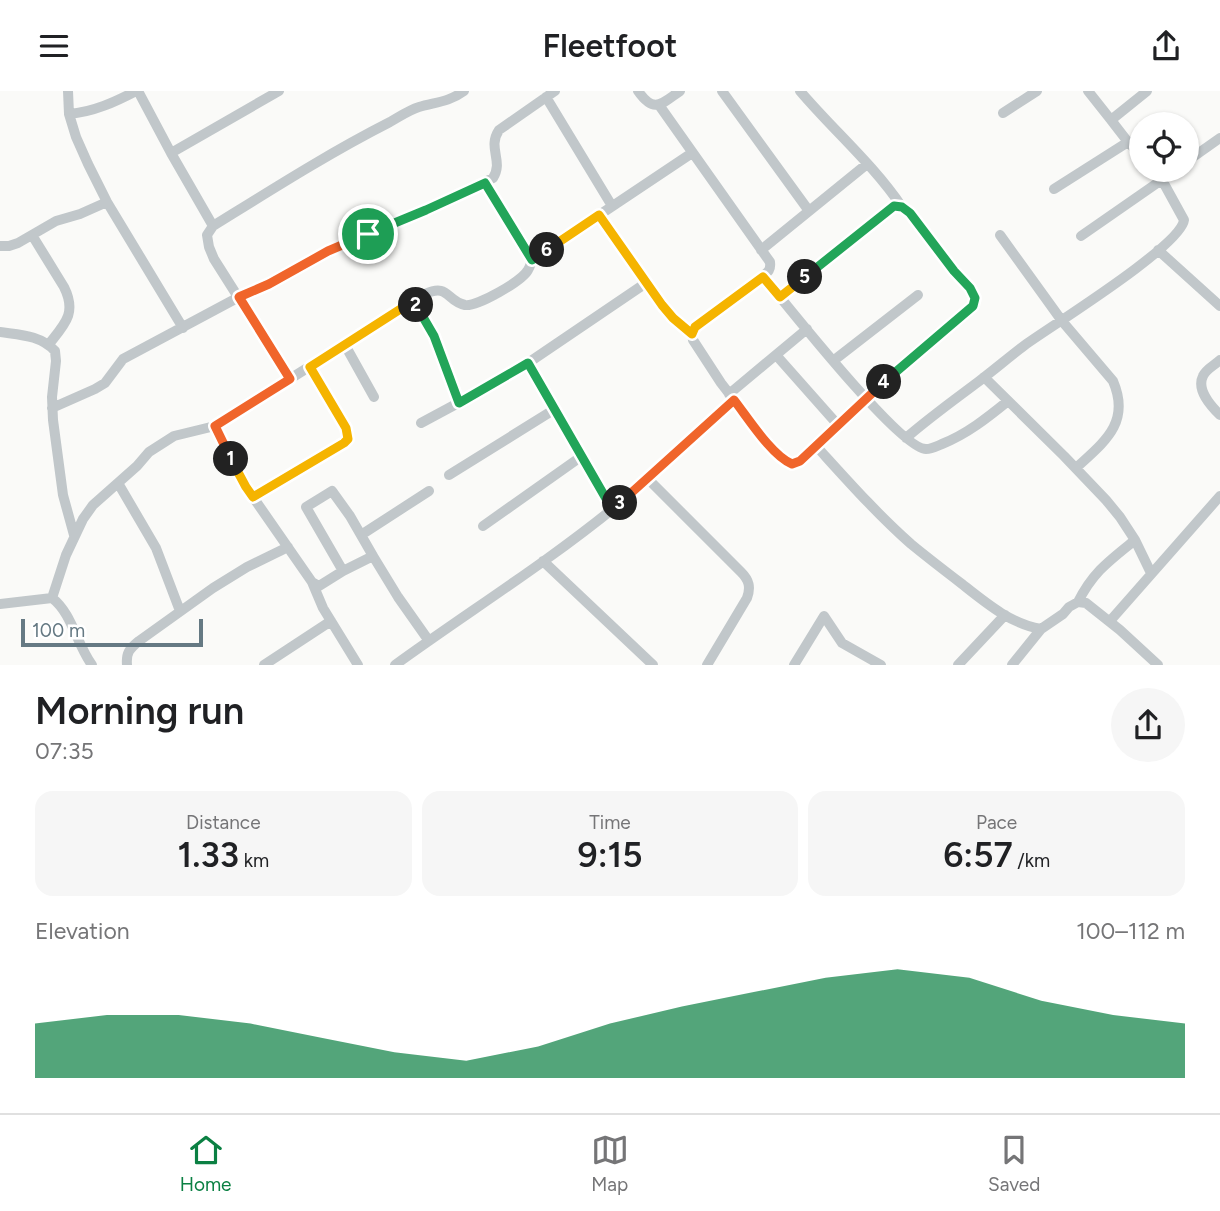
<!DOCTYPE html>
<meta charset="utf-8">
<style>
:root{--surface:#fff;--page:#f6f6f6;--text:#202124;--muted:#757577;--line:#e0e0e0;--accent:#0b8043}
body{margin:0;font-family:Figtree,sans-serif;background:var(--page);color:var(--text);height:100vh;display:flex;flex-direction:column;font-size:26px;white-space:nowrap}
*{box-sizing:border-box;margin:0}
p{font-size:23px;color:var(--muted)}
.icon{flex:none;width:38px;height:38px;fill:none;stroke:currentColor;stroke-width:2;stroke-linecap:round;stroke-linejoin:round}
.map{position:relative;height:574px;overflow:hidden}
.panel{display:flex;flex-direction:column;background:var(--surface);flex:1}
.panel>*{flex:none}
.fabs{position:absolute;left:1129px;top:21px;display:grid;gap:14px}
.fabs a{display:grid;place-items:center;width:70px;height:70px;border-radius:50%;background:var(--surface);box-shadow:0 2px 5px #0004;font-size:35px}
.scale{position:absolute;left:21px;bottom:18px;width:182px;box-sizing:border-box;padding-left:7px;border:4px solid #657983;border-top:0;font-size:19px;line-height:24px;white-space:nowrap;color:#657983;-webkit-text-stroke:5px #fff;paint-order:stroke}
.pin{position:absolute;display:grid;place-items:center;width:60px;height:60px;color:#fff;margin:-30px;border:4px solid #fff;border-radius:50%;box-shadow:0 2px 7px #0007}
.km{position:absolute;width:35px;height:35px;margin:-18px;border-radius:50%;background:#222;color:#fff;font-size:19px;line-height:35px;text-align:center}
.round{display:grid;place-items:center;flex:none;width:74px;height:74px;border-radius:37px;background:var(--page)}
.head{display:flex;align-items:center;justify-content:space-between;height:119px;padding:0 35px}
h1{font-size:38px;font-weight:600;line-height:52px}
.figures{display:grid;grid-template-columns:repeat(3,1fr);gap:10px;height:119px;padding:7px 35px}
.figures div{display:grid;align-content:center;border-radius:18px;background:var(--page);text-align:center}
.figures b{font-size:35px;font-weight:600}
.figures small{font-size:19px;font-weight:400}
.figures p{font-size:19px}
.chart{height:196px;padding:14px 35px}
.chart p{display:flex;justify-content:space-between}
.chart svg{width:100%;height:126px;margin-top:7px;fill:var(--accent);opacity:.7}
header{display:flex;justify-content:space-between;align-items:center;height:91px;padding:0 35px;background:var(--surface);font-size:32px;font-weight:600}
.dock{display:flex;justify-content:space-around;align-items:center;height:98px;border-top:2px solid var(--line);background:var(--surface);font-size:19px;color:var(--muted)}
.dock a{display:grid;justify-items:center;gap:4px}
.dock .current{color:var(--accent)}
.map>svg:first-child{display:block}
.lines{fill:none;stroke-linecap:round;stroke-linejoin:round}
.minor{stroke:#c1c7ca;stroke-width:10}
.split-1-casing{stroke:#fff;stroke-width:14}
.split-2-casing{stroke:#fff;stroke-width:14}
.split-3-casing{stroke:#fff;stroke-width:14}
.split-4-casing{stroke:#fff;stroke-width:14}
.split-5-casing{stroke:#fff;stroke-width:14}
.split-6-casing{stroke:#fff;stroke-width:14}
.split-7-casing{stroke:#fff;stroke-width:14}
.split-1{stroke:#f0652b;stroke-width:9}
.split-2{stroke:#f5b400;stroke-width:9}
.split-3{stroke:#22a559;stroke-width:9}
.split-4{stroke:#f0652b;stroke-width:9}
.split-5{stroke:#22a559;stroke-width:9}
.split-6{stroke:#f5b400;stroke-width:9}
.split-7{stroke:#22a559;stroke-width:9}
</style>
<header><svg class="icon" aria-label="menu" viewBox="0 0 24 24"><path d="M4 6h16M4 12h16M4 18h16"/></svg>Fleetfoot<svg class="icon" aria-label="share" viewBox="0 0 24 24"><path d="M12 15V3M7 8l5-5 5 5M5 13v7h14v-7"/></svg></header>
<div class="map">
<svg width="1220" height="574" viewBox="0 0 1220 574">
<rect width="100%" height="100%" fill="#fafaf8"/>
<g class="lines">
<path class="minor" d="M 68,0 L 69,23 L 76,46 L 88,73 L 107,111 L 183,237
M 138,0 L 171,62 L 213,135
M 638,0 C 654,23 661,13 680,0
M 722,0 L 809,120
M 800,0 C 833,39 873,73 902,116
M 1088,0 L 1111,29 L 1147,0
M 546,6 L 612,115
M 659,14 L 770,171 C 771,179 768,181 763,185 L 695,236 L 692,243 L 693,249 L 721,292 L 775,362 L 785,370 L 792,373 L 800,370 L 817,356
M 1003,22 L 1037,0
M 69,23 C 93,21 115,11 136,0
M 1111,29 L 1128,51 L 1141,64
M 171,62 L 279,0
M 1186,71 L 1220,47
M 1054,98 L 1128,51
M 599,124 L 662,214 L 673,227 L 692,243
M 32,144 L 64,196 C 77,222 65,233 49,253
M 1000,144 L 1062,230 L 1113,290 C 1131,332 1104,351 1076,377
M 1081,145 L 1176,79
M 0,155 L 9,155 L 18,152 L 56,130 L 80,123 L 107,111
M 761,159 L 867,73
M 1158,159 L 1220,215
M 532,169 L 692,62
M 763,185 C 786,213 900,358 926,358 C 932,358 937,355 942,353 C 967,343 987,327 1008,310
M 780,206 L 894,115 L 902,116 L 910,122 L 955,180 L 970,197 L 975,207 L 973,215 L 910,268 L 817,356 C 847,389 877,423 911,453 C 928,467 945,480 962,493 C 986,512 1011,533 1041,538 L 1063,523 L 1069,516 L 1078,511 L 1086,512 L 1120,539 L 1158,574
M 413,210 L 434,245 L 459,312
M 0,241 C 20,244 40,244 55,260 L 56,270 L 52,306 L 53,329 L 63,404 L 74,444
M 345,254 L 374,306
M 776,264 L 838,334
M 1220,269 C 1215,274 1206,278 1203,285 C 1196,299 1211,315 1220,324
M 833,270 L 918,204
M 528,272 L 612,418
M 984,286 L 1064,365 L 1106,409 L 1120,426 L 1135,449 L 1151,482
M 290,288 L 214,168 L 209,156 L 207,144 L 213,135 C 271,99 329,62 390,31 C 399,26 409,19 419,16 C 436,11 449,11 464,0
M 729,303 L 807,238
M 52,317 L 95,298 L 105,292 L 123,268 L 239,206 L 269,193 L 328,160 L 426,119 L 493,87 C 504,70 487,57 499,39 L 555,0
M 421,332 L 488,296 L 528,272 L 646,192
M 215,335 L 246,396 L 312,491 L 319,495 L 343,480 L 373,465 L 398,506 L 429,550
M 906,347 C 929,327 954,309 978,291 C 994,279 1009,266 1025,254 C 1051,235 1181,155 1184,129 L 1162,89 L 1155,79
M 449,384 L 555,318
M 648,388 L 741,481 C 749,489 751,496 747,507 L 707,574
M 118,392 L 156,457 L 180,520
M 253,406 L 344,352 L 348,348 L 347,337 L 310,276
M 483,435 L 582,365
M 361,444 L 429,400
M 543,470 L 653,574
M 343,480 L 306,416 L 332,400 L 350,425 L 373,465
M 312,491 L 323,517 L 358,574
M 52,507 L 66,464 L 83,428 L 93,414 L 137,375 L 149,361 L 174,345 L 215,335 L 425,203 C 449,192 446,210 465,214 C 477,216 522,190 528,179 C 530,176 531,172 532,169 L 485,92
M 1078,511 C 1093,481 1109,470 1135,449
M 0,513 L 52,507 C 72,522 77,554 92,574
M 1110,530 L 1220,405
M 127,574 C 126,562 129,558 139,550 L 213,497 L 247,476 L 288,456
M 264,574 L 331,530
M 395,574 C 468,521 545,473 615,416 C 657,383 694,345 734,309
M 794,574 L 824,525 L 842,552 L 881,574
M 958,574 L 1005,524
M 1012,574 L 1041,538"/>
</g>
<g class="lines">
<defs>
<path id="split-1" d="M 231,368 L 215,335 L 290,288 L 239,206 L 269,193 L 328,160 L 368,143"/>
<path id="split-2" d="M 231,368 L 246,396 L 253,406 L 344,352 L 348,348 L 346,337 L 310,276 L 413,210 L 416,214"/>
<path id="split-3" d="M 416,214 L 434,245 L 459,312 L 528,272 L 612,418 L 620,412"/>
<path id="split-4" d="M 620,412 L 734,309 C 748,327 772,365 792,373 L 800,370 L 884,291"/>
<path id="split-5" d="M 805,186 L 894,115 L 902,116 L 910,122 L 954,180 L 970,197 L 975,207 L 973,215 L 884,291"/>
<path id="split-6" d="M 547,159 L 599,124 L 662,214 L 673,227 L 692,243 L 695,236 L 763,186 L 780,206 L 805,186"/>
<path id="split-7" d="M 368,143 L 426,119 L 485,92 L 532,169 L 547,159"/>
</defs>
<use href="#split-1" class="split-1-casing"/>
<use href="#split-2" class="split-2-casing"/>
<use href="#split-3" class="split-3-casing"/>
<use href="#split-4" class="split-4-casing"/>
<use href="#split-5" class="split-5-casing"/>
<use href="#split-6" class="split-6-casing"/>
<use href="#split-7" class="split-7-casing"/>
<use href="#split-1" class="split-1"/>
<use href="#split-2" class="split-2"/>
<use href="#split-3" class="split-3"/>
<use href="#split-4" class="split-4"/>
<use href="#split-5" class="split-5"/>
<use href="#split-6" class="split-6"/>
<use href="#split-7" class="split-7"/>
</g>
</svg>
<div class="fabs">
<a><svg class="icon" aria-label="locate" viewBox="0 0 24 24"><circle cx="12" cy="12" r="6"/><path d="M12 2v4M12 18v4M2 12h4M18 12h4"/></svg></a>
</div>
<div class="scale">100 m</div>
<div class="pin" style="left:368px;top:143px;background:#1e9e55"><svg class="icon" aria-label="arrive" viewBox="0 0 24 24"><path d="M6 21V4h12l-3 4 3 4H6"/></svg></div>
<b class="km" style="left:231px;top:368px">1</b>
<b class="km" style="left:416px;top:214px">2</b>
<b class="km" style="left:620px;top:412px">3</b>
<b class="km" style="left:884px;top:291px">4</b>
<b class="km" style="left:805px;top:186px">5</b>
<b class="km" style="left:547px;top:159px">6</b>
</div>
<section class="panel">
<div class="head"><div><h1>Morning run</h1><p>07:35</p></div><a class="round"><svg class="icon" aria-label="share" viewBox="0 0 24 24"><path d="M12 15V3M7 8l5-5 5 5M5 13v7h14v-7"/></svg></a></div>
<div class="figures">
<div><p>Distance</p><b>1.33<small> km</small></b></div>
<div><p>Time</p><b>9:15</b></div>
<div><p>Pace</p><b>6:57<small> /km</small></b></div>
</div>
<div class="chart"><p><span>Elevation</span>100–112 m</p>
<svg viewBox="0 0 160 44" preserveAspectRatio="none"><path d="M0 44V25L10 22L20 22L30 25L40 30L50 35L60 38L70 33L80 25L90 19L100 14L110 9L120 6L130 9L140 17L150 22L160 25V44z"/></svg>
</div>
</section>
<nav class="dock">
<a class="current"><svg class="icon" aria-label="home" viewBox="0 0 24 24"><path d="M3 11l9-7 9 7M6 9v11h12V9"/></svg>Home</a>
<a><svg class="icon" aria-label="map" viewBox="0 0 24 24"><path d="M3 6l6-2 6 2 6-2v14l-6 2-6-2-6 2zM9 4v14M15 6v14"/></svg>Map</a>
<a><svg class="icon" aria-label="saved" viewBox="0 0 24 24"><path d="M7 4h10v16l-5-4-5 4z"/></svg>Saved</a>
</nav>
